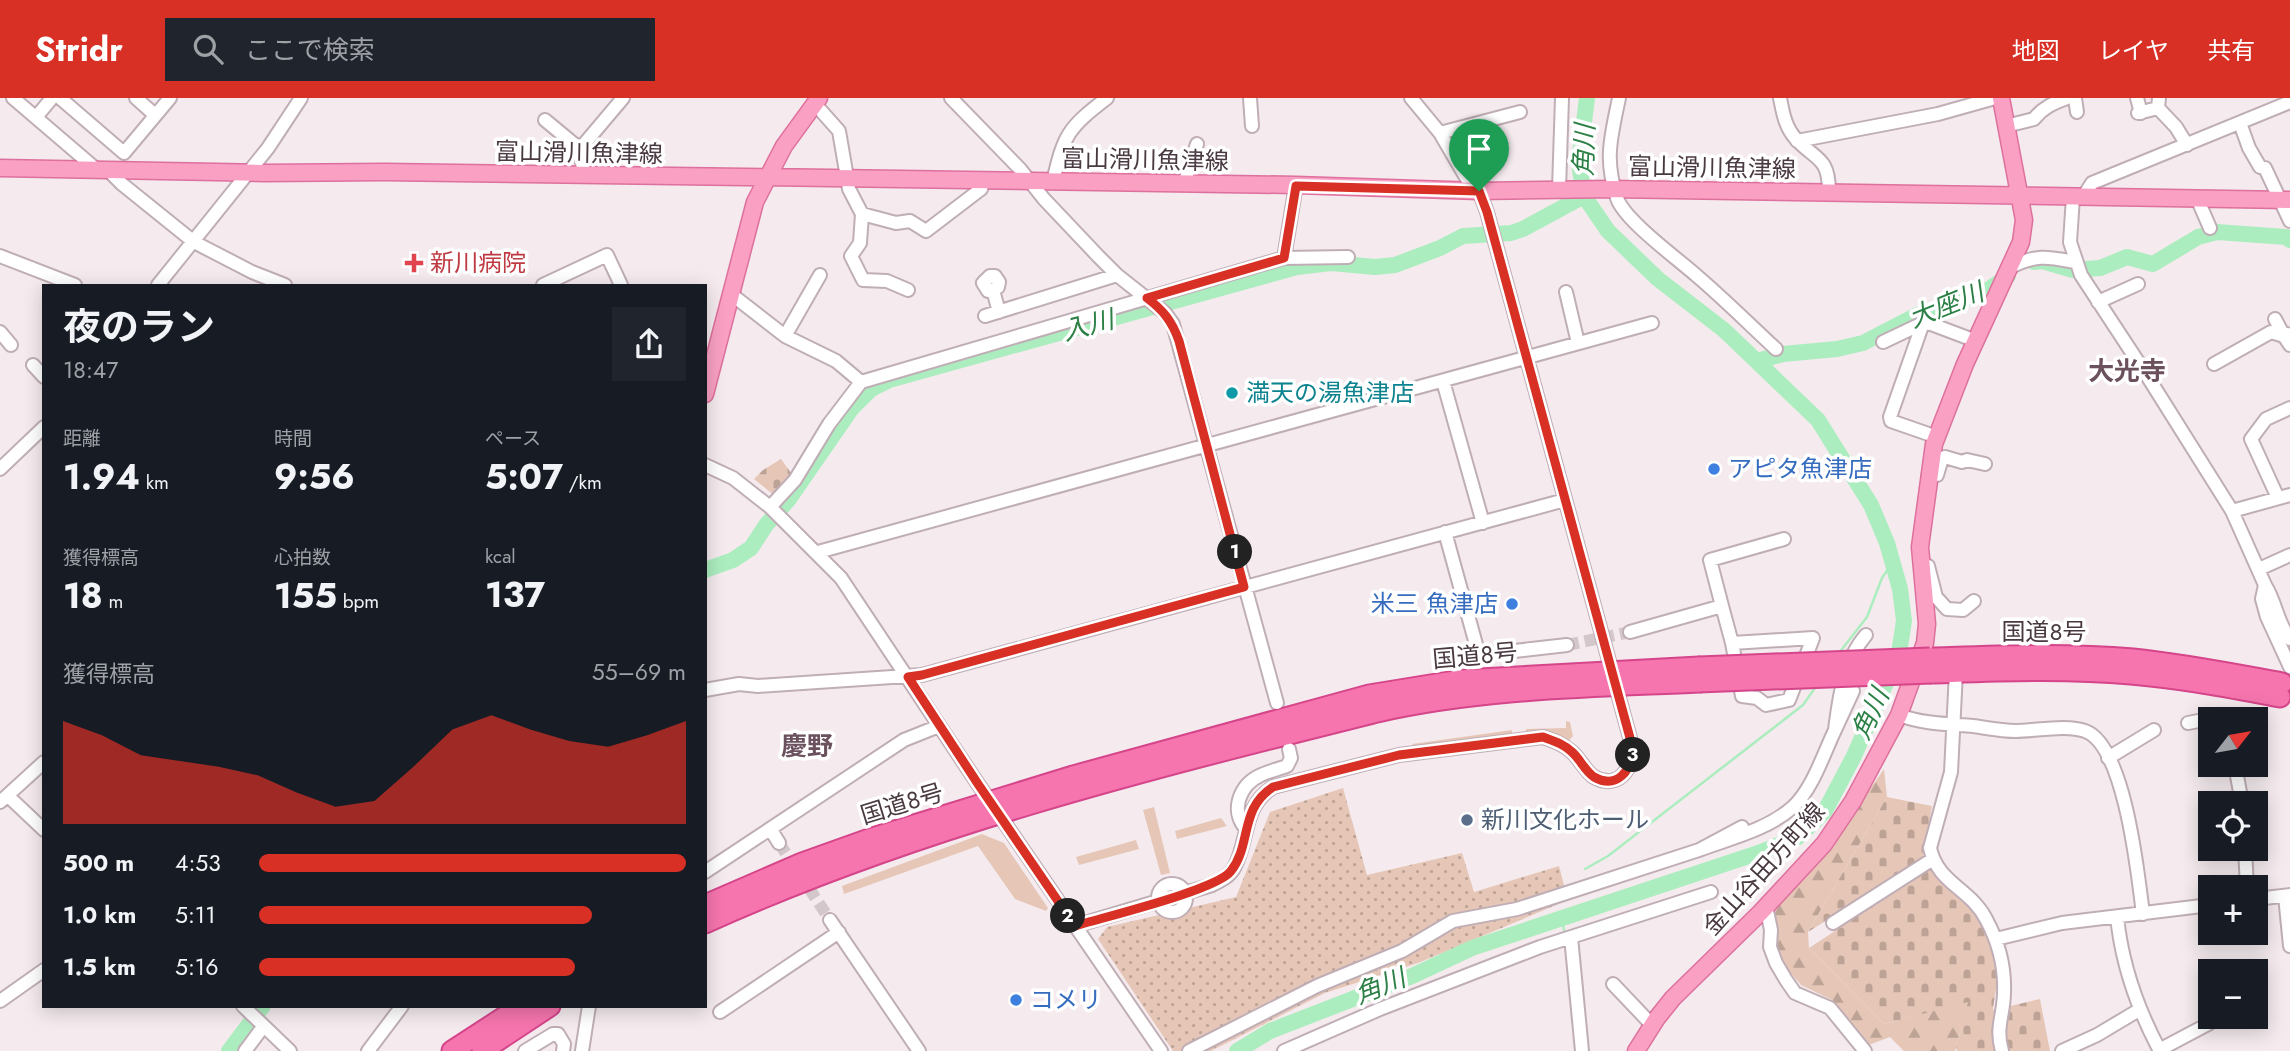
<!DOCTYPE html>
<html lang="ja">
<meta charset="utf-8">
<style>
:root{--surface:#171b24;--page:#20242c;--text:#f1f3f6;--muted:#9ea1a6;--accent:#d93025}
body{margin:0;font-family:Jost,"Noto Sans JP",sans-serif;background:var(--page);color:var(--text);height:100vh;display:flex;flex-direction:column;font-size:26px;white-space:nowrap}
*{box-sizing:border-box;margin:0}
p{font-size:23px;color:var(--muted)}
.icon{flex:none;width:38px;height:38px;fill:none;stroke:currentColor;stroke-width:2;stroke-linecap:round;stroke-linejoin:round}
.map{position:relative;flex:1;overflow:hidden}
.details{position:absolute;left:42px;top:186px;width:665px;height:724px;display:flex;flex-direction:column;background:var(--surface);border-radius:0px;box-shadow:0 4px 18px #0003}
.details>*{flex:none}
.needle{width:46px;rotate:59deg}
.buttons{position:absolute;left:2198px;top:609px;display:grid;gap:14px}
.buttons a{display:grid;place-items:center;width:70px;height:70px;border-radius:0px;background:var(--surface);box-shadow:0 4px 18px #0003;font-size:35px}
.pin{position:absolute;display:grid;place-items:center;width:60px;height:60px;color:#fff;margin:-72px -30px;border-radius:50% 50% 50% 0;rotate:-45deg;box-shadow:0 0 7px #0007}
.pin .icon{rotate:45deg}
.km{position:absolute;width:35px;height:35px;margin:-18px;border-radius:50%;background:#222;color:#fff;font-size:19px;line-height:35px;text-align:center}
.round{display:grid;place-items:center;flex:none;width:74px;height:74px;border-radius:0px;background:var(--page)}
.summary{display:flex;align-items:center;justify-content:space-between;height:119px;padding:0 21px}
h1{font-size:38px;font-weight:700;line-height:52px}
.stats{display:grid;grid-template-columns:repeat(3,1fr);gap:10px;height:119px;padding:7px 21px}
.stats div{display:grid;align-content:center}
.stats b{font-size:35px;font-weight:700}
.stats small{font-size:19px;font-weight:400}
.stats p{font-size:19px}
.chart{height:196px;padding:14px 21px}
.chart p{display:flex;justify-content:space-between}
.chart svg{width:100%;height:126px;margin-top:7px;fill:var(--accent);opacity:.7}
ul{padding:0 21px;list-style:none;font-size:23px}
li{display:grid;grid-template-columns:112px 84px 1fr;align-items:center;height:52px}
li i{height:18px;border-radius:9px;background:var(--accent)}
header{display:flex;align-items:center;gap:42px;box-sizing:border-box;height:98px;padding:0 35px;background:var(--accent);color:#fff}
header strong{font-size:33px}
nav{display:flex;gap:38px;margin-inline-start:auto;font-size:24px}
.search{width:490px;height:63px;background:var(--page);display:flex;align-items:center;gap:18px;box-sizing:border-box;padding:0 24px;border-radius:0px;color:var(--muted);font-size:26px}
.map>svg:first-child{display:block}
.green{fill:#e6c7b7}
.forest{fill:url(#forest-firs)}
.cemetery{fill:url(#cemetery-stones)}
.park{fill:url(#park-dots)}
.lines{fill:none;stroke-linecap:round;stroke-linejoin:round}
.stream{stroke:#acedbf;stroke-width:2.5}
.river{stroke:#acedbf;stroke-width:16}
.minor-tunnel{stroke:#d3c7cc;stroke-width:12;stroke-dasharray:12 6;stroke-linecap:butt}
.minor-casing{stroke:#c0aeb6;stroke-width:16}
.major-casing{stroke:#de709d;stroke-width:19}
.highway-casing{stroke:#d5458a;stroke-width:23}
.minor{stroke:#fff;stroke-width:12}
.major{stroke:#f9a0c3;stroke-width:16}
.highway{stroke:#f675ae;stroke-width:19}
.highway-bridge-casing{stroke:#d5458a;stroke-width:23;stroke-linecap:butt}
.highway-bridge{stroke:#f675ae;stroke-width:19}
.route-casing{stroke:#fff;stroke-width:14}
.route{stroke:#d93025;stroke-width:9}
.health-dot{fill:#e0444e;stroke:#fff;stroke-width:2.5}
.culture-dot{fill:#0f9aa8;stroke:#fff;stroke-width:2.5}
.shop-dot{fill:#3f7fe0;stroke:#fff;stroke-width:2.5}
.service-dot{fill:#5c6f8a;stroke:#fff;stroke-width:2.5}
.labels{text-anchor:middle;stroke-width:7;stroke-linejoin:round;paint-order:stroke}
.street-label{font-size:24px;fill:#493941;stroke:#fff}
.health-label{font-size:24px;fill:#be3a42;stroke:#fff;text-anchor:start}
.culture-label{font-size:24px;fill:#0d838f;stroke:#fff;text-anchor:start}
.shop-label{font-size:24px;fill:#366cbe;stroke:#fff;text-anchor:start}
.service-label{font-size:24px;fill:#4e5e75;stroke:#fff;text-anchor:start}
.water-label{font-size:26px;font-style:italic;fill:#2c8046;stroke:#fff}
.neighbourhood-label{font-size:26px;font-weight:bold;fill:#6b515e;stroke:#fff}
</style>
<header>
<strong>Stridr</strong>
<div class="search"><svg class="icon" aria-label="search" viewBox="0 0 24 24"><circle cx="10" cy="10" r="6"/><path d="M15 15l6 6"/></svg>ここで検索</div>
<nav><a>地図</a><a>レイヤ</a><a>共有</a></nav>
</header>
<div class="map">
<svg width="2290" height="953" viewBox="0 0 2290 953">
<defs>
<pattern id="forest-firs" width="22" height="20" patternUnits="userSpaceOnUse" patternTransform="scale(1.75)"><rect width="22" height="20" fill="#e6c7b7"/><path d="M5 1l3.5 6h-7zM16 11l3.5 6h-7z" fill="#bca396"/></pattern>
<pattern id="cemetery-stones" width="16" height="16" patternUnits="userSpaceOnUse" patternTransform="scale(1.75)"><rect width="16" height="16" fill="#e6c7b7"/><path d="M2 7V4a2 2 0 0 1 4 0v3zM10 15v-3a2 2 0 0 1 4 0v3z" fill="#bca396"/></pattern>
<pattern id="park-dots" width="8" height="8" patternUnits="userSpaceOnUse" patternTransform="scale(1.75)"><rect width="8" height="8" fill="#e6c7b7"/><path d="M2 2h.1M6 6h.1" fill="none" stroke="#bca396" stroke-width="1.8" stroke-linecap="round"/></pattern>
</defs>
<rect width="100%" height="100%" fill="#f5ebef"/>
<path class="green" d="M 1566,623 L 1570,624 L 1573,638 L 1568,644 L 1527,635 L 1526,631 L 1566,630 Z
M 1512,632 L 1512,636 L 1414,649 L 1412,646 Z
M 1154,709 L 1170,775 L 1161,777 L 1143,712 Z
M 1221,720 L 1227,728 L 1177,741 L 1175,733 Z
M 982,736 L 1004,745 L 1048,810 L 1046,813 L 1015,801 L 978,748 L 844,796 L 842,788 Z
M 1136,742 L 1139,751 L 1079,767 L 1076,759 Z"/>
<path class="forest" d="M 1884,671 L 1887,699 L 1808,834 L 1809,850 L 1884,926 L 1969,903 L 1955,953 L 1904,953 L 1890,939 L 1866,948 L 1832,902 L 1801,887 L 1781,864 L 1773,846 L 1772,815 L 1787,791 L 1831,746 Z"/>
<path class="cemetery" d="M 781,361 L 794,379 L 775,398 L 754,381 L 763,372 Z
M 1887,699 L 1932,708 L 1923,761 L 1808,834 Z
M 1931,770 C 1962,799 1993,829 1997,874 C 1998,886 1994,900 1993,912 L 2040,901 L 2050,953 L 1957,953 L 1956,950 L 1968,904 L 1884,926 L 1809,850 Z"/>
<path class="park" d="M 1343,690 L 1367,777 L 1462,755 L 1474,794 L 1559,768 L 1568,802 L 1418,865 L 1325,895 L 1211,953 L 1173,953 L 1098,841 L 1107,829 L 1236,799 L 1270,714 Z"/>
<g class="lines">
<path class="stream" d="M 1839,555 L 1867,519 L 1882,480 L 1892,465
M 1585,771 L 1608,758 L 1803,607 L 1817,587
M 1561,819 L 1565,836"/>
<path class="river" d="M 2034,164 L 2042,163 L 2073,172 L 2100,170 L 2127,159 L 2153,166 L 2198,139 L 2217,134 L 2286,139 L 2290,142
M 1757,263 L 1783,256 L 1837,251 L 1863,245 L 1917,217 L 1982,196 L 2008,178
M 705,472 L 733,462 L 751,450 L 766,427 L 789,401 L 852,310 L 871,291 L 889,282 L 1297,169 L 1331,165 L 1375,169 L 1395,167 L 1440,150 L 1463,138 L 1511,135 L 1523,131 L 1584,98
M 229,953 L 263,908
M 1237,953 L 1270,933 L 1412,878 L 1472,850 L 1761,754 L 1798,739 L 1825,713 L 1854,658 L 1899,555 L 1904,523 L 1900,491 L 1887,445 L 1871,407 L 1818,322 L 1724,232 L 1658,181 L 1608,133 L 1584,98 L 1579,65 L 1587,0"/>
<path class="minor-tunnel" d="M 1567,547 L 1630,534
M 779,745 L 830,822"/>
<defs>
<path id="minor" d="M 13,0 L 96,71
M 60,0 L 124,55 L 170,0
M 136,0 L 155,17
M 951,0 L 1020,71 L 1044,101 L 1098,158 L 1117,177 L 1165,215 L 1173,226 L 1277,605
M 1250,0 L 1252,28
M 1619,0 C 1611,39 1604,61 1617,100 C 1624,122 1678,161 1697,178 C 1724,201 1750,227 1776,251
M 1780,0 C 1783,15 1785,29 1796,41 C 1815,62 1829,58 1829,94
M 2075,0 L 2077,14
M 2137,0 L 2141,15
M 2159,0 L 2158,10 L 2176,29 L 2187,47
M 815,6 L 839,33 L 849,91 L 862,116 L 896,125 L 910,123 L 926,133 L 981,91 L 984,82
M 2138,15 L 2158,10
M 37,18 L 52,0
M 545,22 L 580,51
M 2240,25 L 2249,50 L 2260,69
M 2006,28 L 2034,21 C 2043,9 2054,5 2067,0
M 1440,35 L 1520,14
M 1797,43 L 1938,16 L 1995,0
M 2265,70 L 2290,123
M 107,71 L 122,86 L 194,144 L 252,174 L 285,187
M 584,78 L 580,51 L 623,0
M 1053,84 C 1064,36 1068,30 1107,0
M 1184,86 L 1197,46
M 1559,91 L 1562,0
M 2073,99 L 2070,144 L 2081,177 L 2146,276 L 2232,413 L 2265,487 L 2262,501 L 2267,519 L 2290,569
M 2083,99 L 2092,85 L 2290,4
M 2197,100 L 2210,130
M 862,116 L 860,145 L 851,158 L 863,182 L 887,183 L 908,192
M 0,158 L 75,187
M 1284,160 L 1348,159
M 2011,169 C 2037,156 2048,159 2075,164
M 158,187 L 268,50 L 301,0
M 543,187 L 607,157 L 621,187
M 993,192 L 988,193 L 983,185 L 990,178 L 995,178 L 999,184 L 998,189 L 993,192 L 999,214
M 1566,194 L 1578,245
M 731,196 L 785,238 L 836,263 L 861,284
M 2098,204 L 2138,186
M 985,218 L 1117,177
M 2275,221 L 2284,238 L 2287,236
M 1923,225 L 1890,319 L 1891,323 L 1937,339
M 0,234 L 11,247
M 785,238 L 820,177
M 1883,244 L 1923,225 L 1931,226 L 1976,243
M 2214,266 L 2271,234 L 2284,238 L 2290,247
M 33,267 L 44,279
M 1443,283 L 1483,425
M 705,367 L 733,380 L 770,409 L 841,480 L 978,686 L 1161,953
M 0,371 L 44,329
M 1928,379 L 1937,377 L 1942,360 L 1945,359 L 1962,364 L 1967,362 L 1985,366
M 2278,400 L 2251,341 L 2266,321 L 2290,310
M 770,409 L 795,382 L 829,326 L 861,284 L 1284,160 L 1296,87
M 2232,413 L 2290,397
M 1445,434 L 1477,550 L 1488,556 L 1567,547
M 818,454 L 1652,225
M 1928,468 L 1936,499 L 1947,511 L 1963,512 L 1974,503
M 2259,471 L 2290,457
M 2265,487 C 2276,504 2277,525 2290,541
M 1722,508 L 1732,545 L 1813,540 L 1789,602 L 1766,607 L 1757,600 L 1742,598 L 1732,545
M 1630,534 L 1722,508 L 1710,462 L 1784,441
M 1956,574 L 1951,674 L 1930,750 C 1938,786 1970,790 1986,821 C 1998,843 2005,869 2004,894 C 2004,917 1995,929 2002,953
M 705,592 L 739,586 L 758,588 L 922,577 L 1565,402
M 1853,593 L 1835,632 C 1839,600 1844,562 1866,537
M 1899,617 C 1923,626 1949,626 1973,628 C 1987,630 2002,633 2016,633 C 2035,633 2067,626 2085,633 C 2125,647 2138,777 2143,816
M 2188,625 L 2224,618 L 2224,621
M 2108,660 L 2154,632
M 2235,667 L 2242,705
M 8,698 L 44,732
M 0,704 L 44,664
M 1742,729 L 1699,752 C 1731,740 1767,732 1793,709 C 1813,690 1823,657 1835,632
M 1246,731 C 1230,713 1239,687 1261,677 C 1269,673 1279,671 1287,668 L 1291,660 L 1289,651
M 771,732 L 779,745
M 2245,751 L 2247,789
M 705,774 L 904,642 L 939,628
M1158 800a14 14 0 1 1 28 0a14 14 0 1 1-28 0Z
M 2285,798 L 2290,848
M 2256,801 L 2290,797
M 1766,808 L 1771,832 L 1770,849 L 1776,865 L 1786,882 L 1795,895 L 1830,910 L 1865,953
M 2117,819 C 2122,867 2137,910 2160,953
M 830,822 L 919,953
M 1833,825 L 1933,761
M 1075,828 L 1212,787 C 1220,783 1229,779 1234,770 C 1250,741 1241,710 1273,689 L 1399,657 L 1543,639 C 1554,643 1563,646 1572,654 C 1580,661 1585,673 1594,679 C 1617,692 1632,672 1633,651 L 1487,114 L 1479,93 L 1467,81 L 1440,35 L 1411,0
M 1571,839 L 1582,953
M 1996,841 L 2062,825 L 2210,807
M 1613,886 L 1652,927
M 0,903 L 44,872
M 243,908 L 290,953
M 720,914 L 839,834
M 2159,952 L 2210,925
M 245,953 L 263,929
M 368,953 L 402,908
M 525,953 L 553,936 L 558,936 L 564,946 L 563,953
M 582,953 L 589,908
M 1189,953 L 1317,888 L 1402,853 L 1453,823 L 1517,811 L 1699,752
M 1284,953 L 1380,911 L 1540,849 L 1711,794
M 2062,953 L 2097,937 L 2139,912"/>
<path id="major" d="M 0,70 L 264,75 L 385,74 L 901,81 L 1296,87 L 1479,93 L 1611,91 L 2290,102
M 705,296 L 755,104 L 784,48 L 819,0
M 1636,953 L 1657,920 L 1673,900 L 1761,814 L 1824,746 L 1853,703 L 1899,617 L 1925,545 L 1927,526 L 1920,449 L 1934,346 L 1965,266 L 2021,144 L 2024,122 L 2001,0"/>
<path id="highway" d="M 1930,560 C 1998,558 2066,555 2133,561 C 2183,566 2233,576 2282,585
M 1931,575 C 1997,573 2064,570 2131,576 C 2181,580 2231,590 2280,599
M 705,807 L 802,765 L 872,740 L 1073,678 L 1369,597 L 1461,582 L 1699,569
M 705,825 C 920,728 1149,671 1377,614 C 1482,590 1592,589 1699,584
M 452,953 L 521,908
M 482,953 L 550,908"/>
</defs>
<use href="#minor" class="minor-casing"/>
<use href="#major" class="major-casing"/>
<use href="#highway" class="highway-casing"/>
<use href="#minor" class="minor"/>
<use href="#major" class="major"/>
<use href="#highway" class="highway"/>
<defs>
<path id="highway-bridge" d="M 1699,569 L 1930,560
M 1699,584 L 1931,575"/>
</defs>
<use href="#highway-bridge" class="highway-bridge-casing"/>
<use href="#highway-bridge" class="highway-bridge"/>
</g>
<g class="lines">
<defs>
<path id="route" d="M 1296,88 L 1479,93 L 1487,114 L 1633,651 C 1632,672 1617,692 1594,679 C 1585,673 1580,661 1572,654 C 1564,646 1554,643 1543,639 L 1399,657 L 1273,689 C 1239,711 1252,746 1231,773 C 1217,792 1104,819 1075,828 L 978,686 L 908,579 L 922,577 L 1244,489 L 1179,243 C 1172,223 1163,212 1147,200 L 1284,160 Z"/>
</defs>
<use href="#route" class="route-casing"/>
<use href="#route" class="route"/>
</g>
<path class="health-dot" d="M410.5 154.5h7v7h7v7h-7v7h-7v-7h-7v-7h7z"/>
<circle class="culture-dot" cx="1232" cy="295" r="7"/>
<g class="shop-dot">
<circle cx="1714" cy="371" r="7"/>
<circle cx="1512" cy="506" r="7"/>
<circle cx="1016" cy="902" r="7"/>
</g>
<circle class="service-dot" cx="1467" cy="722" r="7"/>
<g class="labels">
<g class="street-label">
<text transform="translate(579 55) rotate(1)" y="8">富山滑川魚津線</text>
<text transform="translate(1145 62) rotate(1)" y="8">富山滑川魚津線</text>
<text transform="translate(1712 70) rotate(1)" y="8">富山滑川魚津線</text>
<text x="2044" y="542">国道8号</text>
<text transform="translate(1475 558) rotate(-5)" y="8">国道8号</text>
<text transform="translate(902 706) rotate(-17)" y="8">国道8号</text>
<text transform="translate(1764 771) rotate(-48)" y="8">金山谷田方町線</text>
</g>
<g class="health-label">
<text x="430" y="173">新川病院</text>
</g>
<g class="culture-label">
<text x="1246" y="303">満天の湯魚津店</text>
</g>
<g class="shop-label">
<text x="1728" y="379">アピタ魚津店</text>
<text x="1498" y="514" text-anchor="end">米三 魚津店</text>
<text x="1030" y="910">コメリ</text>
</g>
<g class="service-label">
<text x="1481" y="730">新川文化ホール</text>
</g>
<g class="water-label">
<text transform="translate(1584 52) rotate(-88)" y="9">角川</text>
<text transform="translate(1946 207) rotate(-22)" y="9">大座川</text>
<text transform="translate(1088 227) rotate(-15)" y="9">入川</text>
<text transform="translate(1870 616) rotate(-65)" y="9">角川</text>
<text transform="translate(1380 888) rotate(-22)" y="9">角川</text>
</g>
<g class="neighbourhood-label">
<text x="2127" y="282">大光寺</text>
<text x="807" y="657">慶野</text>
</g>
</g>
</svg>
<div class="buttons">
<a><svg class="needle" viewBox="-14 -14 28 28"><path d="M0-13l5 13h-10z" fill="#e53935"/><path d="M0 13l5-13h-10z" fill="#9ea1a6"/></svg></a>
<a><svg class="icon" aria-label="locate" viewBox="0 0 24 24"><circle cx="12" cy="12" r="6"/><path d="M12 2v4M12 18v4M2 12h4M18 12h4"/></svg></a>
<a>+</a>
<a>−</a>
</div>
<div class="pin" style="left:1479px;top:93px;background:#1e9e55"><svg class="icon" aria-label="arrive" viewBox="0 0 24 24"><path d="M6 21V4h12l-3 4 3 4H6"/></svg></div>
<b class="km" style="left:1235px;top:454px">1</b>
<b class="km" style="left:1068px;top:818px">2</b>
<b class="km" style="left:1633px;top:657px">3</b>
<section class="details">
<div class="summary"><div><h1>夜のラン</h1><p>18:47</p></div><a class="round"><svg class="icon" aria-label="share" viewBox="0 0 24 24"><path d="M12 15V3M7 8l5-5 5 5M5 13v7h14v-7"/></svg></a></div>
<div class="stats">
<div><p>距離</p><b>1.94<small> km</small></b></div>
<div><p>時間</p><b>9:56</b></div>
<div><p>ペース</p><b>5:07<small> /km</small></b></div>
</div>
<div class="stats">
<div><p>獲得標高</p><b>18<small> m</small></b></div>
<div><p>心拍数</p><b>155<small> bpm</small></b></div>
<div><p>kcal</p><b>137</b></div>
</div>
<div class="chart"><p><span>獲得標高</span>55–69 m</p>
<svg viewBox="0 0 160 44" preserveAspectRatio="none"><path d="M0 44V8L10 13L20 20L30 22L40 24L50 27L60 33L70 38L80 36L90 24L100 11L110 6L120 11L130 15L140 17L150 13L160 8V44z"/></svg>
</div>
<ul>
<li><b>500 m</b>4:53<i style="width:100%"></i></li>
<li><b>1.0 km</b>5:11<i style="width:78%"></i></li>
<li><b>1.5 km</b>5:16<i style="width:74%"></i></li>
</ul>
</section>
</div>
